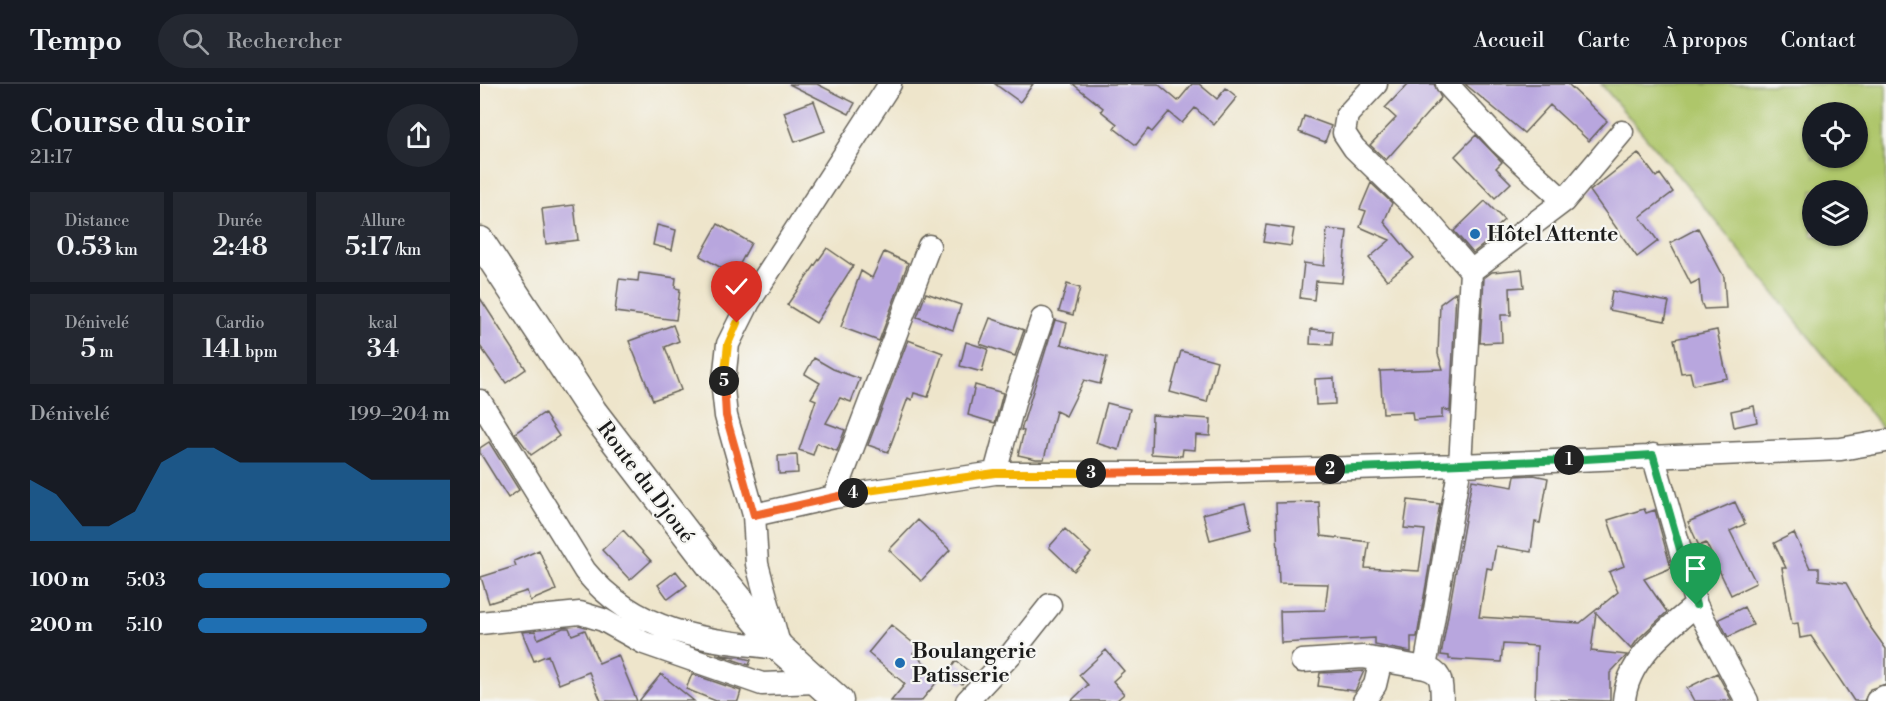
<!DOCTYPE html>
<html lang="fr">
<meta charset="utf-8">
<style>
:root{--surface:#171b24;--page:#242831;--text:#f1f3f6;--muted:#9ea1a6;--line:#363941;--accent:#1f6fb2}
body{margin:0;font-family:"Libre Bodoni",serif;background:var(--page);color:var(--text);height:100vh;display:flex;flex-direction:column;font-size:22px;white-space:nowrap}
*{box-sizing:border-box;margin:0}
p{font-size:20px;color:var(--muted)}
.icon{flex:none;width:33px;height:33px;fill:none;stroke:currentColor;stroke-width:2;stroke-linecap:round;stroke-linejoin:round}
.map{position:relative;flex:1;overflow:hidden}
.panel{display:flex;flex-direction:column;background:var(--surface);width:480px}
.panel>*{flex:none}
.controls{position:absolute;left:1322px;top:18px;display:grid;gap:12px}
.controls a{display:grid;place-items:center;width:66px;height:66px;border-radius:50%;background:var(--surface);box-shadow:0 2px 4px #0004;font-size:30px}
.pin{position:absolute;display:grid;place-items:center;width:51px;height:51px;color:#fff;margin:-62px -26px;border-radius:50% 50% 50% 0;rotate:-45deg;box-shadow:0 0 6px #0007}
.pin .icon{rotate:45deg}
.km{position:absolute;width:30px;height:30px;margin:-15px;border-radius:50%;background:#222;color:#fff;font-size:16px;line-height:30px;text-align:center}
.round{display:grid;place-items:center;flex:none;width:63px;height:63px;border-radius:32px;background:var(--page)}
.headline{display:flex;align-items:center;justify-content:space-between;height:102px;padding:0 30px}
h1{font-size:33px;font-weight:600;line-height:45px}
.stats{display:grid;grid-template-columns:repeat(3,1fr);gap:9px;height:102px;padding:6px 30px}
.stats div{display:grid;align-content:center;border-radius:0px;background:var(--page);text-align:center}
.stats b{font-size:26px;font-weight:600}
.stats small{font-size:16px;font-weight:400}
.stats p{font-size:16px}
.chart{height:168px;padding:12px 30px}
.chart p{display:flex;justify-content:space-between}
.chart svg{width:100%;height:108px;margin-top:6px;fill:var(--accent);opacity:.7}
ul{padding:0 30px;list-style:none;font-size:20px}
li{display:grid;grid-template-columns:96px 72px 1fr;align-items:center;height:45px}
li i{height:15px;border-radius:8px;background:var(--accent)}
header{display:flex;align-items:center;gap:36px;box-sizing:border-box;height:84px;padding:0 30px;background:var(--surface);border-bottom:2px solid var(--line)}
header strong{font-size:28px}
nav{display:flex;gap:33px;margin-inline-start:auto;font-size:21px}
.search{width:420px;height:54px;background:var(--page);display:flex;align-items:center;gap:15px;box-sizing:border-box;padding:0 21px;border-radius:33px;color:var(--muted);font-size:22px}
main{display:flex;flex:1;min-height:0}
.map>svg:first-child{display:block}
.green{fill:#aec66b;stroke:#657144;stroke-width:1.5;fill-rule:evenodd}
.building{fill:#b8a6de}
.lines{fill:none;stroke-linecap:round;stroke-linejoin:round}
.minor-casing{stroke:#666259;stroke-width:25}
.major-casing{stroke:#666259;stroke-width:31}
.minor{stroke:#fff;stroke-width:22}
.major{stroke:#fff;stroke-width:28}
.split-1-casing{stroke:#fff;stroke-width:12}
.split-2-casing{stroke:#fff;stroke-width:12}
.split-3-casing{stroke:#fff;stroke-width:12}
.split-4-casing{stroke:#fff;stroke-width:12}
.split-5-casing{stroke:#fff;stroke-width:12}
.split-6-casing{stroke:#fff;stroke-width:12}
.split-1{stroke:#22a559;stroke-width:8}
.split-2{stroke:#22a559;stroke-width:8}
.split-3{stroke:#f0652b;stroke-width:8}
.split-4{stroke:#f5b400;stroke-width:8}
.split-5{stroke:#f0652b;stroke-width:8}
.split-6{stroke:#f5b400;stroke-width:8}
.poi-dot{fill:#1f6fb2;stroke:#f6f6f2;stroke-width:2}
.labels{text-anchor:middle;stroke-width:4.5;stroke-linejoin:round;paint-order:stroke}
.poi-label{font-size:21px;font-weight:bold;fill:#1c1c1c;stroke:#f6f6f2;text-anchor:start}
.street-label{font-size:21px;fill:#1c1c1c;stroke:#f6f6f2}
</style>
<header>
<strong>Tempo</strong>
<div class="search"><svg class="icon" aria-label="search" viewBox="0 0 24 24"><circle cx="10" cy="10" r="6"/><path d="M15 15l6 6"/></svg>Rechercher</div>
<nav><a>Accueil</a><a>Carte</a><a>À propos</a><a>Contact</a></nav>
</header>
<main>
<section class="panel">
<div class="headline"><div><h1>Course du soir</h1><p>21:17</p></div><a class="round"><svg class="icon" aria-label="share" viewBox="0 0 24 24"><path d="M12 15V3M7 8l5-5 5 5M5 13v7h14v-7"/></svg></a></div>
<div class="stats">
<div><p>Distance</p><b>0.53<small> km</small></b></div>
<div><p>Durée</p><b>2:48</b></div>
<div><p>Allure</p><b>5:17<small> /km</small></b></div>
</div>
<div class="stats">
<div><p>Dénivelé</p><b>5<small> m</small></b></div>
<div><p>Cardio</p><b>141<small> bpm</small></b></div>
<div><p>kcal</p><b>34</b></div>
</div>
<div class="chart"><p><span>Dénivelé</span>199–204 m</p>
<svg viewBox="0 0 160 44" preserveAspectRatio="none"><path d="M0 44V19L10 25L20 38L30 38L40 32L50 12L60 6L70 6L80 12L90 12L100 12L110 12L120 12L130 19L140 19L150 19L160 19V44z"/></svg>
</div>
<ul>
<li><b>100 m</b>5:03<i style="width:100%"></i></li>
<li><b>200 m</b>5:10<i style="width:91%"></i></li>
</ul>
</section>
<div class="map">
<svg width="1406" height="617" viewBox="0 0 1406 617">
<rect width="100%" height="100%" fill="#f6f6f2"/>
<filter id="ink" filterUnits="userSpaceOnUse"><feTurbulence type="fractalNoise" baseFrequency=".0167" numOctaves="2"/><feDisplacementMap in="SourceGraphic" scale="12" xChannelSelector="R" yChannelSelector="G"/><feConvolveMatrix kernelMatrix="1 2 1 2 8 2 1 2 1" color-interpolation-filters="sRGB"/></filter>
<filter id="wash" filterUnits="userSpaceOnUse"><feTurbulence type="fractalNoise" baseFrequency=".008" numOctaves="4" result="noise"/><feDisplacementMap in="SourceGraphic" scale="24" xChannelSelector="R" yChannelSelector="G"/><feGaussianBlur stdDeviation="1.35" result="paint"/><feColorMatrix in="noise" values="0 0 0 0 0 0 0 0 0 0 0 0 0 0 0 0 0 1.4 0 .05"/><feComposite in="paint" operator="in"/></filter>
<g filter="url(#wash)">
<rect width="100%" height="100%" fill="#eee5cb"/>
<path class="green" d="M 1121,0 L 1406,0 L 1406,346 L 1404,346 L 1232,132 ZM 1332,28 L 1377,28 L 1377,74 L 1332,74 ZM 1332,106 L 1377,106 L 1377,152 L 1332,152 Z"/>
<g id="blocks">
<path class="building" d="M 309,0 L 337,0 L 375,19 L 369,30 Z
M 515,0 L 553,0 L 540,18 Z
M 593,0 L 678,0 L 698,17 L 712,0 L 719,0 L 737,15 L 746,4 L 757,13 L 734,41 L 715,24 L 702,39 L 689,28 L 672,48 L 668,45 L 656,61 L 634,44 L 637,40 L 621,27 L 623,24 Z
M 928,0 L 954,0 L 961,14 L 906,76 L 890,61 L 916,34 L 905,24 Z
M 985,0 L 1088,0 L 1127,37 L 1109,57 L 1070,21 L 1044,49 Z
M 334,17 L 345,47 L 315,58 L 304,28 Z
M 824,32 L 851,42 L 845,58 L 819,48 Z
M 996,51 L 1022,78 L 1016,84 L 1031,99 L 1015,114 L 975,72 Z
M 1158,69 L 1176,93 L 1180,90 L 1193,108 L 1160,133 L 1178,157 L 1157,173 L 1110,107 Z
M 891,99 L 912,119 L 904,138 L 934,174 L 907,196 L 889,174 L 910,156 L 880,143 L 886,127 L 880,125 Z
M 1005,117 L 1024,136 L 1013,146 L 1017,150 L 993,169 L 974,147 Z
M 94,121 L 98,156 L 66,160 L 62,125 Z
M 238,140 L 271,159 L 254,191 L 220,172 Z
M 177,141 L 196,146 L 192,166 L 173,161 Z
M 786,141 L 814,145 L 811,162 L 783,158 Z
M 1218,144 L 1244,193 L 1246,224 L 1224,225 L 1221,218 L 1219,196 L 1211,200 L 1190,159 Z
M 847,145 L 867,147 L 862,199 L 836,197 L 834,216 L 820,214 L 824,179 L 844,182 Z
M 347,164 L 373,182 L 336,239 L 307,221 Z
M 404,168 L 428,179 L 399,257 L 361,243 L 381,187 L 392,194 Z
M 1042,185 L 1044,203 L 1030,204 L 1031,231 L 1021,231 L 1022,258 L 1000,259 L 1004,194 L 1012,188 Z
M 159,189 L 196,194 L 195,204 L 200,205 L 196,236 L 135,228 L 139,195 L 158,197 Z
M 587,200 L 600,204 L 593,231 L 579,227 Z
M 1132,207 L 1189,218 L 1185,237 L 1129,226 Z
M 976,208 L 970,327 L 962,325 L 962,334 L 933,336 L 932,328 L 903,329 L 900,287 L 963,285 L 958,270 L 960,220 Z
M 446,209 L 481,221 L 473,246 L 437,233 Z
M 0,214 L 46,285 L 26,299 L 0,262 Z
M 510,234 L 544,246 L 535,272 L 500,260 Z
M 575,236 L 587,239 L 581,260 L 627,273 L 620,300 L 604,296 L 586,332 L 576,327 L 564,375 L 556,375 L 538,371 L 544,347 L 541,346 Z
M 193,241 L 199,257 L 185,263 L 201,306 L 173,316 L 149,257 Z
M 831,245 L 853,247 L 852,261 L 830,260 Z
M 1237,246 L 1247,294 L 1213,301 L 1210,288 L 1201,289 L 1194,255 Z
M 428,256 L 463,269 L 448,313 L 434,309 L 432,316 L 428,314 L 408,368 L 388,361 Z
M 486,258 L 508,265 L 502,288 L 480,282 Z
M 701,267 L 737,277 L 727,318 L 690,308 Z
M 334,274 L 353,285 L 380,295 L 371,318 L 360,314 L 346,339 L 365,346 L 357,367 L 337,359 L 333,371 L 319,366 L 336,316 L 331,314 L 340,299 L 325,290 Z
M 854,294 L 855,320 L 836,321 L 835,295 Z
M 495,301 L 523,309 L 515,339 L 488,331 Z
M 627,319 L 650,325 L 639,366 L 616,359 Z
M 1274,322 L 1277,338 L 1254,343 L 1251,327 Z
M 64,329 L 79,352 L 51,371 L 35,349 Z
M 672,331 L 731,335 L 730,352 L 716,351 L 715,366 L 703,365 L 702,372 L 671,370 Z
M 9,358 L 39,406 L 28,414 L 0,369 L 0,364 Z
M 317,371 L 318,389 L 299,390 L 298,372 Z
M 1054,391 L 1068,394 L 1060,439 L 1055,438 L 1051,468 L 1016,462 L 1012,485 L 1007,484 L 999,533 L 1100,539 L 1138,508 L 1129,488 L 1144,482 L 1128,436 L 1164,425 L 1166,429 L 1175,426 L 1191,484 L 1164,495 L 1187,528 L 1158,555 L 1151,565 L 1116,529 L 1111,567 L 1147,571 L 1130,589 L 1130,617 L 1055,615 L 1057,562 L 1023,560 L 1021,578 L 969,575 L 969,572 L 961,571 L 992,396 L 1033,403 L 1035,392 Z
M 928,416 L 960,420 L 937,553 L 931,553 L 931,568 L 895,561 L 895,554 L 801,559 L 800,527 L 845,526 L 848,500 L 799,499 L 796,419 L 839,418 L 841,452 L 889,458 L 885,484 L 939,487 L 945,446 L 924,444 Z
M 1255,418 L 1265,440 L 1250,447 L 1276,499 L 1251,511 L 1226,459 L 1219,462 L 1208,438 Z
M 765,419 L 771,445 L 730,456 L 723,430 Z
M 438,436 L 470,466 L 441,497 L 409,466 Z
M 585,445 L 611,469 L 594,487 L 569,463 Z
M 143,446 L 171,477 L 150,496 L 122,466 Z
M 1314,449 L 1330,484 L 1339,484 L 1339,496 L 1366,499 L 1391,544 L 1406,565 L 1406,600 L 1390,605 L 1384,617 L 1374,617 L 1331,552 L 1320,554 L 1318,539 L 1312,540 L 1302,484 L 1306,484 L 1294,459 Z
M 59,466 L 76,506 L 50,517 L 47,507 L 9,519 L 1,493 L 36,482 L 34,477 Z
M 196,487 L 207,501 L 188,515 L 178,501 Z
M 1264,523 L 1273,541 L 1248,553 L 1239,535 Z
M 411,541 L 438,563 L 433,569 L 461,593 L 441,617 L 411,617 L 425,600 L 388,569 Z
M 83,544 L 89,544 L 92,551 L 105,546 L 119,579 L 138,571 L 157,617 L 121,617 L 109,588 L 79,600 L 68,571 L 54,577 L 42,548 L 55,547 L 58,555 Z
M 626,566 L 644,587 L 633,597 L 644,610 L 636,617 L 591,617 L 608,601 L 599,591 Z
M 236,570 L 263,574 L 271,576 L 269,581 Z
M 476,577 L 491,589 L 482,600 L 468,588 Z
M 884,587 L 875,607 L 838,602 L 840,589 Z
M 1237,589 L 1252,617 L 1214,617 L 1207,604 Z
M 181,590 L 214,617 L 159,617 Z
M 212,590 L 261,607 L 258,617 L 236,617 L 206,605 Z"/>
</g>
</g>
<g filter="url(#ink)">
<use href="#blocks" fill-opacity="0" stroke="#666259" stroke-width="1.5"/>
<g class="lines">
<defs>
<path id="minor" d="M 896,0 L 867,31 L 864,49 L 874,64 L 944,132 L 991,187
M 967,0 L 1021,59 L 1084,117
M 0,317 L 105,487 C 156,549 226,557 300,564 L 277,480 L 274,431 L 246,332 L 243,305 L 248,260 L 269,218 L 410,0
M 1173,371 L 1216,521 L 1267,617
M 515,389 L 535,315 L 562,235
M 354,413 L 449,162
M 274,431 L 354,413 L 515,389 L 694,389 L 980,381 L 1361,365 L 1406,357
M 0,539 L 100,529 L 123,536 L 164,559 L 282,600 L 337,598
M 822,577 L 883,573 L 945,584
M 487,617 L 532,569 L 570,521
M 884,617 L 895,601 L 901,576
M 962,617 C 961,600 964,589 945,584 L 980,381 L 991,187 L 1084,117 L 1142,48
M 1144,617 C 1147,575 1187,546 1216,521
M 1397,617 L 1404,613"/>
<path id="major" d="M 0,157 L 113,328 L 232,483 L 300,564 L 359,617"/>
</defs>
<use href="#minor" class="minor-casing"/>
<use href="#major" class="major-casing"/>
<use href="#minor" class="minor"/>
<use href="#major" class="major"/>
</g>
</g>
<g class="lines" filter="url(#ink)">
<defs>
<path id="split-1" d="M 1089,376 L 1173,371 L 1216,521"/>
<path id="split-2" d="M 850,385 L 1089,376"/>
<path id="split-3" d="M 611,389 L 850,385"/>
<path id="split-4" d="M 373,409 L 515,389 L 611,389"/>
<path id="split-5" d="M 244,297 L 246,332 L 274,431 L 373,409"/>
<path id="split-6" d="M 244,297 L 248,260 L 257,239"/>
</defs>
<use href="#split-1" class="split-1-casing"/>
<use href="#split-2" class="split-2-casing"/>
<use href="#split-3" class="split-3-casing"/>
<use href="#split-4" class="split-4-casing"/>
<use href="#split-5" class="split-5-casing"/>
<use href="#split-6" class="split-6-casing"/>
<use href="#split-1" class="split-1"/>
<use href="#split-2" class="split-2"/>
<use href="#split-3" class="split-3"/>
<use href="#split-4" class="split-4"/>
<use href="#split-5" class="split-5"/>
<use href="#split-6" class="split-6"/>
</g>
<g class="poi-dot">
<circle cx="995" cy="150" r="6"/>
<circle cx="420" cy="579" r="6"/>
</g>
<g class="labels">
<g class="poi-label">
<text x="1007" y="157">Hôtel Attente</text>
<text x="432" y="574">Boulangerie<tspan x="432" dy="24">Patisserie</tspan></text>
</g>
<g class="street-label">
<text transform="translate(166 398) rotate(53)" y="7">Route du Djoué</text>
</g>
</g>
</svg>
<div class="controls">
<a><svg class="icon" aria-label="locate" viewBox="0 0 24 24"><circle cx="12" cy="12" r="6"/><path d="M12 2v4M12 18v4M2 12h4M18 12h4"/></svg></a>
<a><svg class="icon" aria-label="layers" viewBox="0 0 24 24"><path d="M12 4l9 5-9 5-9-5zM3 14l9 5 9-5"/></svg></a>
</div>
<div class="pin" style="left:1216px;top:521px;background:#1e9e55"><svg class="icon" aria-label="arrive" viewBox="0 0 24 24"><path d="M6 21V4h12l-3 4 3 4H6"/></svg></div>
<div class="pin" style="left:257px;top:239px;background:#d93025"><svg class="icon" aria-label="check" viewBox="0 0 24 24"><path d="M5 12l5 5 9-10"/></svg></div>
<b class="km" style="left:1089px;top:376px">1</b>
<b class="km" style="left:850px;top:385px">2</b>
<b class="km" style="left:611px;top:389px">3</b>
<b class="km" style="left:373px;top:409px">4</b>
<b class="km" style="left:244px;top:297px">5</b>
</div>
</main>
